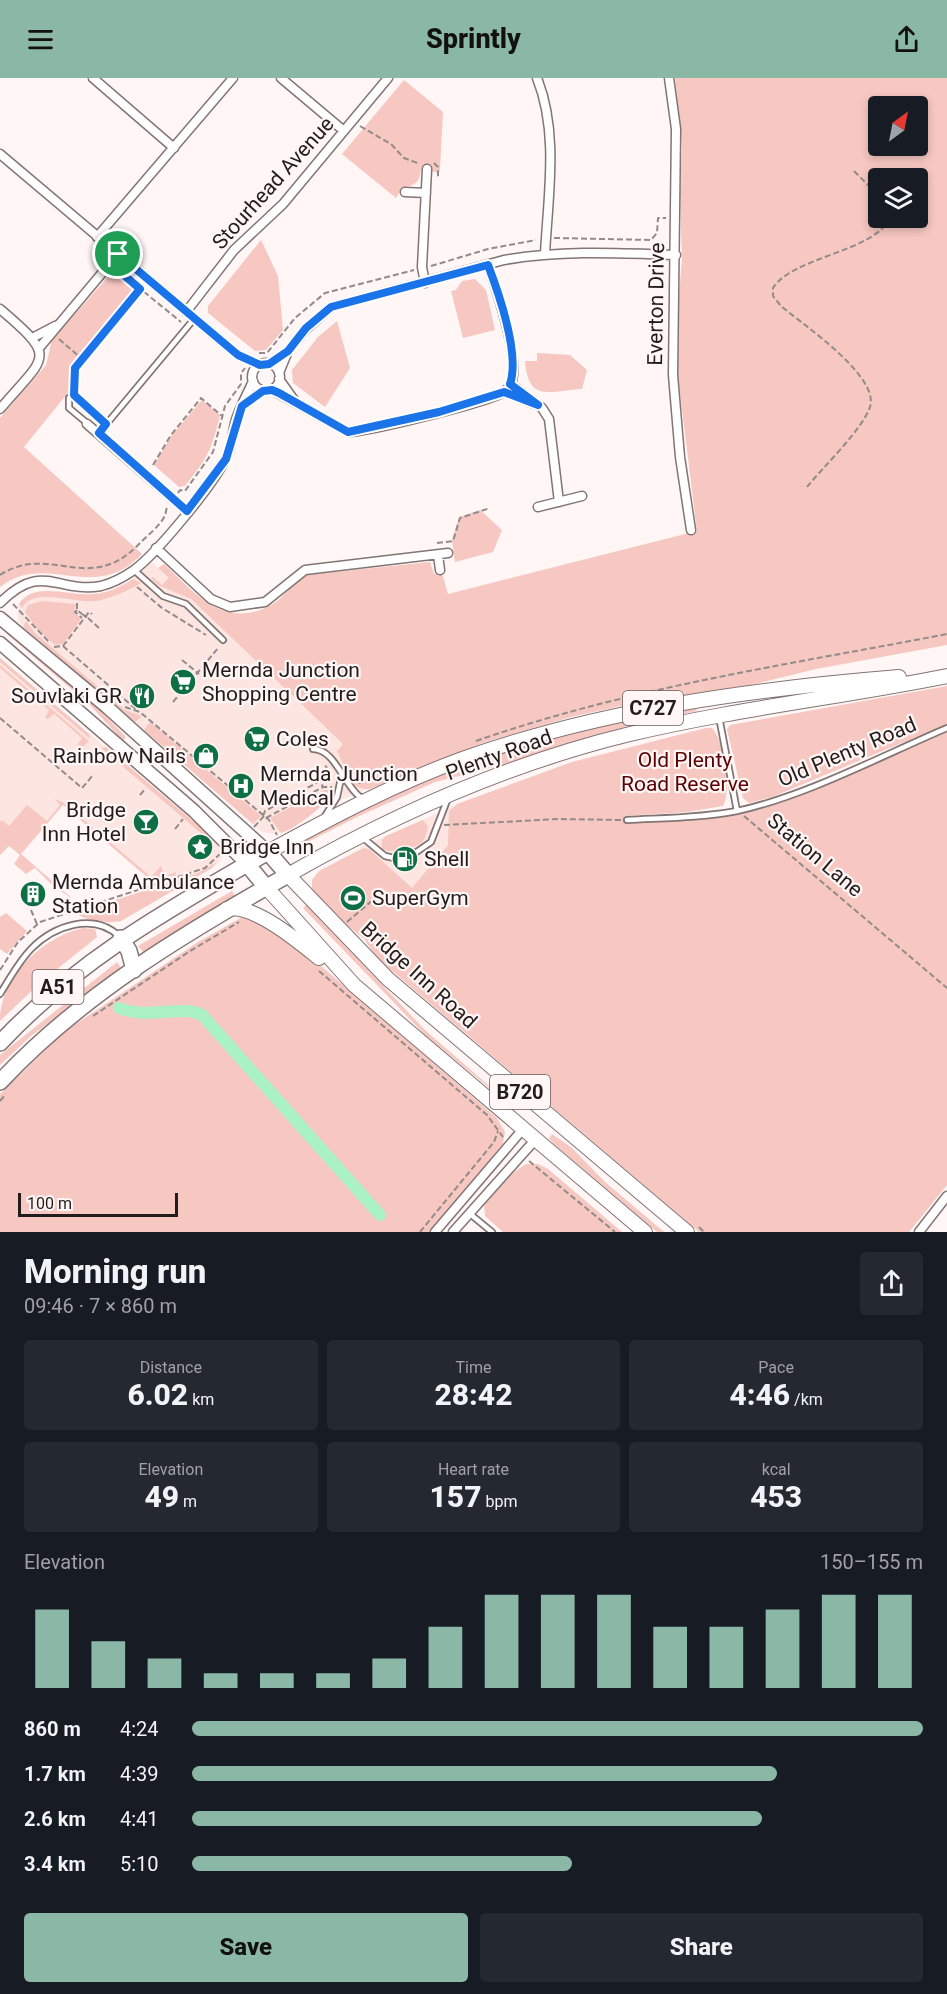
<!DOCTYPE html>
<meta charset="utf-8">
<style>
:root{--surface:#171b24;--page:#242831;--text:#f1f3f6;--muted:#9ea1a6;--accent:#8bb7a6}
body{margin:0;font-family:Roboto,sans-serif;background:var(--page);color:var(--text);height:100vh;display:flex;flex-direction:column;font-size:22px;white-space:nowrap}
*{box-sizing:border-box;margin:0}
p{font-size:20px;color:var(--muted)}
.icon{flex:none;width:33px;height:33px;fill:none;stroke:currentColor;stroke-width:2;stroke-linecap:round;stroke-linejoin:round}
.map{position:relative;height:1154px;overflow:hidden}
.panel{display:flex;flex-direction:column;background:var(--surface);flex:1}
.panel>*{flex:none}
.needle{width:39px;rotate:32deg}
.buttons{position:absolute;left:868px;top:18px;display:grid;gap:12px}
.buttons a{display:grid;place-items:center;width:60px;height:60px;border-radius:6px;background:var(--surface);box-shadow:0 3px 9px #0003;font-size:30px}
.scale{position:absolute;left:18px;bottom:15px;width:160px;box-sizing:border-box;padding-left:6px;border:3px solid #221d1c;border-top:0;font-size:16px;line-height:21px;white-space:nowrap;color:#221d1c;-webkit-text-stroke:4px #fff6f5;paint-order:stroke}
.pin{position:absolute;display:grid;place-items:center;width:51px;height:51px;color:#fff;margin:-26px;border:3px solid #fff;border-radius:50%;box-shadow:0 2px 6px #0007}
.round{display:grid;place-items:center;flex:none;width:63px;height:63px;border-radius:6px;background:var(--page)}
.head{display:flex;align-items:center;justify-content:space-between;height:102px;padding:0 24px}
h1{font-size:33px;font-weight:800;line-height:45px}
.stats{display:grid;grid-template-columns:repeat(3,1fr);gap:9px;height:102px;padding:6px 24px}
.stats div{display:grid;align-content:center;border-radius:6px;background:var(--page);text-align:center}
.stats b{font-size:30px;font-weight:800}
.stats small{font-size:16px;font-weight:400}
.stats p{font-size:16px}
.chart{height:168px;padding:12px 24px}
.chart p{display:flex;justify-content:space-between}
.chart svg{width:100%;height:108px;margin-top:6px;stroke:var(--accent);stroke-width:6}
.button{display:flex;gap:12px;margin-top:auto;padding:12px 24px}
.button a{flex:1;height:69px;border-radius:6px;background:var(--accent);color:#111;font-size:24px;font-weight:800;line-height:69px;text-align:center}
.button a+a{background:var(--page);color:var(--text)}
ul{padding:0 24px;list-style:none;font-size:20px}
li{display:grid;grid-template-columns:96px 72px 1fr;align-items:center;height:45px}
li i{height:15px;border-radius:8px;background:var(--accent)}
header{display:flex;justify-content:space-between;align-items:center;height:78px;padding:0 24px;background:var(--accent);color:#111;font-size:27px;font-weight:800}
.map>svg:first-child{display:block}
.built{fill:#fde6e2}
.green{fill:#f7c7c1;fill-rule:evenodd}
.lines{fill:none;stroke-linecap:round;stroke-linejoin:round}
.canal{stroke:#aaf1c6;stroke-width:12}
.lane-casing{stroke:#827574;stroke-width:8}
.street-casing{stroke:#827574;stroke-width:11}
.secondary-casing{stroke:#827574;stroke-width:15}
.primary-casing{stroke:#827574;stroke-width:16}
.highway-casing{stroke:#827574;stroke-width:18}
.path{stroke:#928b8a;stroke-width:2;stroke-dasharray:6 3;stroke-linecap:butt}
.lane{stroke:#fff;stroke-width:4.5}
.street{stroke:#fff;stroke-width:8}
.secondary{stroke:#fff;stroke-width:12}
.primary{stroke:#fff;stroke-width:14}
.highway{stroke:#fff;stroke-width:15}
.path-bridge{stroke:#928b8a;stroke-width:2;stroke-dasharray:6 3;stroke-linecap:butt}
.route-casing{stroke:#fff;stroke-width:12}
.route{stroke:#1a73e8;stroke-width:8}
.labels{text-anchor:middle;stroke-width:4.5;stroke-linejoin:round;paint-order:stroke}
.shield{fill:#fff6f5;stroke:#645e5d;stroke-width:1.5}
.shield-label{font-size:20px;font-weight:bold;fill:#221d1c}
.street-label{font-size:21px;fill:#221d1c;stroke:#fff6f5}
.poi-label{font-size:21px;fill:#221d1c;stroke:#fff6f5;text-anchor:start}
.park-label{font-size:21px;fill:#5b0002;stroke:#fff6f5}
</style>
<header><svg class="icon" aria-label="menu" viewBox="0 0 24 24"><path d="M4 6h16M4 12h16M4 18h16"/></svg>Sprintly<svg class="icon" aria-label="share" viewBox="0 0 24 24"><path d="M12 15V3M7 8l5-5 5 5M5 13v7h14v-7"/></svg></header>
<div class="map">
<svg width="947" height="1154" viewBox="0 0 947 1154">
<rect width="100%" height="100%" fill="#fff6f5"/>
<path class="built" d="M 152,484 L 348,671 L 359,711 L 365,712 L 315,732 L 290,752 L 273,756 L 262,754 L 18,543 L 18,527 L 28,517 L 43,513 L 82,517 L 106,514 L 131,502 Z
M 0,580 L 212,759 L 224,774 L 220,784 L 166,816 L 63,727 L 23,774 L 0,755 Z
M 457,726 L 453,728 L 451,763 L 412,811 L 363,770 L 360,770 Z"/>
<path class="green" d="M 675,0 L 947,0 L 947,567 L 816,591 L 743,609 L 630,626 L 571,639 L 483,665 L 370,711 C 347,714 346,689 337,673 L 343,666 L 191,521 L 158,507 L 151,500 L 153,499 L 162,507 L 169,500 L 158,490 L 164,486 C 194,514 224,553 271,527 C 285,520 292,503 306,497 L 430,484 L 434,496 L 442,495 L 448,516 L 697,453 L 678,299 L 677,241 L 682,181 L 680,115 L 682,68 ZM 879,28 L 918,28 L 918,68 L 879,68 ZM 879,100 L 918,100 L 918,140 L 879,140 Z
M 404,2 L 443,34 L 440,91 L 439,95 L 421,91 C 420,103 416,108 403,109 L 396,120 L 342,76 Z
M 261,162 L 278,198 L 283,252 L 266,272 L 255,273 L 208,235 L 208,228 Z
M 115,191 L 141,212 L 76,290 L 75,306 L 24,369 L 142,476 C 93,527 47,472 0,509 L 0,340 L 46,287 L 52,262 Z
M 475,201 L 486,212 L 495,252 L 463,260 L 451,213 L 456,212 L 462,203 Z
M 337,243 L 350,290 L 325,329 L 293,305 L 292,292 L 318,259 Z
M 537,275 L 570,277 L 587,292 L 582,311 C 550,313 528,325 525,283 L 537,283 Z
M 202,322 L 220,337 C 212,371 207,381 185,408 L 179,409 L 154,387 L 172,357 Z
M 480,432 L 502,452 L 493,474 L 455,484 L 452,462 L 459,439 Z
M 133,501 L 141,505 C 127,513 112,520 97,523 C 77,526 33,508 22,530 L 19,526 C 33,502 72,519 94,516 C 108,515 122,509 133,501 Z
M 42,523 L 76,526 L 74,534 L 81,541 L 63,566 L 55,567 L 38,552 L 25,534 L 28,527 Z
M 26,543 L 35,555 L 125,632 L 142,638 L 135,644 L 23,549 Z
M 6,552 L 98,630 L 126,659 L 123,663 L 90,627 L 7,556 Z
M 0,580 L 89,656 L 90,661 L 0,584 Z
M 0,587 L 89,663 L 84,668 L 77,667 L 82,660 L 54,636 L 48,641 L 45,640 L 49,632 L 0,590 Z
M 947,608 L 947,646 L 772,719 L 749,725 L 743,720 L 727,651 L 730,647 Z
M 696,629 L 697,633 L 628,648 L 503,687 L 435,704 L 357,739 L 298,769 L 295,766 C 349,739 401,711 457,690 C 534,660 615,645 696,629 Z
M 150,644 L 261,738 L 253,746 L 144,652 Z
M 706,650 L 712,650 C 724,661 732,715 723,728 L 687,734 L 624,738 L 624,745 L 718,740 L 758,732 L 786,723 L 947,654 L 947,1107 L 909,1154 L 699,1154 L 378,881 L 364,861 L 330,833 L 312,811 L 312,802 L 319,793 L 363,770 L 369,771 L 412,810 L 448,767 L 449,733 L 457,726 L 572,684 Z
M 106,669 L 212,759 L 209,762 L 101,670 Z
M 324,712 L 332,712 C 329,726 295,751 281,755 L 270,740 Z
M 55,721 L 64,725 L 151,799 L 161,788 L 165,798 L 176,794 L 176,797 L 153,804 L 63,727 L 21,776 L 73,821 L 53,808 L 35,790 L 26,796 L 14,786 L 20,777 L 9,768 L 0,777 L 0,744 L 2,742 L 9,748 L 27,727 L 47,743 L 60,727 Z
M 423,742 L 428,749 C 427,753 426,759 423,763 C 417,771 390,776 382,771 L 382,762 L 386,758 Z
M 217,784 L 212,790 L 121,843 C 110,846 84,843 76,835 L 198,795 Z
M 232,813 L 235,818 L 144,875 L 138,868 Z
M 306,827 L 426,953 L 520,1035 L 426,958 L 303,830 Z
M 6,835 L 27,853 L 7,876 L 0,871 L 0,839 Z
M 242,839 L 254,842 L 313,881 L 497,1040 L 505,1054 L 503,1066 L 431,1154 L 0,1154 L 0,1016 L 64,954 L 198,864 Z
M 83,850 L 95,851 L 97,859 L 41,904 L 0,943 C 0,900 42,859 83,850 Z
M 117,884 L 122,891 L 31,958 L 0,987 L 0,977 Z
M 552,1056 L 572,1070 L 605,1104 L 664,1154 L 657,1154 L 554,1066 L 549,1060 Z
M 526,1086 L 538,1086 L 548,1091 L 622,1154 L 503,1154 L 485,1138 L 484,1125 L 508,1098 Z"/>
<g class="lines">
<path class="canal" d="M 119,930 C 148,942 182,926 202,937 L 380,1137"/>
<defs>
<path id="lane" d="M 69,320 L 69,330 L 87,345
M 99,355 L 194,241
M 134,492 L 163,518 L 186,526 L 223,562
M 719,639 L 737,733
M 313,671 C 335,671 343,706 360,719 L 365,719
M 325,738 L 337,719 L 341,700
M 627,742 C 663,740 701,740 737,733 C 806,718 881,678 947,650
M 362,759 L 385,778 L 394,780
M 415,775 L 431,764 L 448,720
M 0,916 C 10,900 19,883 32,870 C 54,848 93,834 119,858
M 469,1135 L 492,1154"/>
<path id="street" d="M 93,0 L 174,70
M 281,0 L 344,53
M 537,0 C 559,55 548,118 545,176
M 669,0 L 676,51 L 673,297 L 680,379 L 691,452
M 0,76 L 238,277 L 260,287
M 405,114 L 426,115
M 97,159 L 233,0
M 425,205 L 422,189 L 427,91
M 0,231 C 59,281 46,277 0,331
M 186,234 L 234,172 L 283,126 L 388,0
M 34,259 L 55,248
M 40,269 L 118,176
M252 299a14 14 0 1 1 28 0a14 14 0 1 1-28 0Z
M 279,295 L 288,273 L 306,251 L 331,229 L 504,182 C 561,172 618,175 676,177
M 279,301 L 294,322
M 511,306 L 542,330 L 549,341 L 559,424
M 272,312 L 348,354 C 367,354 489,324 504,314 C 507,312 510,308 512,303 C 519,278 497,213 488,187
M 504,314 L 534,326
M 242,328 L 263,313
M 87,346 L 187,433
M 538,429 L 582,418
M 156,470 L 211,521 L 230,529 L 265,524 L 305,492 L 448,475
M 438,477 L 440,492
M 0,525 C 42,482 57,516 101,508 C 113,505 124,499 134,492 C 157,475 214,406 226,380 C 232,369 232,357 235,345 C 239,330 247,317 253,303
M 435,1154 L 523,1051
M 453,1154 L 535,1062
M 919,1154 L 947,1118"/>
<path id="secondary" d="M 0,540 L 107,629 L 268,774
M 0,565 L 194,733 L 247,786"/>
<path id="primary" d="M 268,774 C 332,739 396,705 465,680 C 605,631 752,611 899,599
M 266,809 L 354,907 L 645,1154
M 227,831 C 253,825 299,864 319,880
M 687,1154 L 388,901 L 288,797 C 395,736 510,685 630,656 C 735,631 842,619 947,598"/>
<path id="highway" d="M 247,786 L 266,809
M 121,860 L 129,873 L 134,892
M 0,965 C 80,880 168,832 268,774 L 288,797 C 185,855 81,917 0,1004"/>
</defs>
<use href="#lane" class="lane-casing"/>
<use href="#street" class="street-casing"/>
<use href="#secondary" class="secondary-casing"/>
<use href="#primary" class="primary-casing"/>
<use href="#highway" class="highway-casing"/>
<path class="path" d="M 360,48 L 391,66 L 404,80 L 420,86
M 434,85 L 438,89 L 438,101
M 854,93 L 879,118
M 554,160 L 651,162 L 657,155 L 658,140 L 666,140
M 431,188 L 488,171 L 536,162
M 116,191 L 181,244
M 59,261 L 82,281
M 259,275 L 267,275 L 295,240 L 325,215 L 414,192
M 74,313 L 75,290 L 140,211
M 77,320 L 100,340
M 153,387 L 171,357 L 201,320 L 222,338
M 807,409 C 823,389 862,352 870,329 C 880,298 802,246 781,228 L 773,218 L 773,210 C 792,179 874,174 890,140
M 178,415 L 180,412 L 185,413 L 213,374 L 225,328 L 241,306 L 241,295 L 245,290
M 437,465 L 453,463 L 460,440 L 490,430
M 0,497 C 51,464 89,519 140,465 C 147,458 162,446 165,437 C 166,435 166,432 167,429
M 137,509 L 162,530 L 206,557
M 77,525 L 77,532 L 82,536
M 13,526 L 50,565
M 77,532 L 75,534 L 82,540
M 88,540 L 99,550
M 63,568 L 137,632
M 54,569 L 63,568 L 89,534 L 92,536
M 182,582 L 199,596
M 173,624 L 219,569
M 125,629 L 140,634 L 147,640 L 269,742 L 277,757
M 0,640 L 82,710 L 94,696
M 476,663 C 631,609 787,587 947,556
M 320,703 L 331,698 L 325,687
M 358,705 L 390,697
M 140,717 L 146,710
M 263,738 L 265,733 L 320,703 L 323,709
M 744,738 L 947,910
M 266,740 L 323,709 L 332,709
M 444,747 L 559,741 L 621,742
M 254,749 L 264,738
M 175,751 L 183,741
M 31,832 L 37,846
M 347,844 L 374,821
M 0,892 L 18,864 L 40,844 L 205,790 L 220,776
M 319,893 L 487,1037 L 503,1059
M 93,938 L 190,873 L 239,844
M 0,1023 L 6,1016
M 529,1083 L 615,1154
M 699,1149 L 704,1154
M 420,1154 L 494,1064 L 498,1053"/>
<use href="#lane" class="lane"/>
<use href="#street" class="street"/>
<use href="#secondary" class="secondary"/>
<use href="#primary" class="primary"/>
<use href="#highway" class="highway"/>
<path class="path-bridge" d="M 82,536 L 88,540"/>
</g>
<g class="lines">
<defs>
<path id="route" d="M 118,176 L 238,277 L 260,287 L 269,286 L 288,273 L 306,250 L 331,229 L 488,187 C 499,216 520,276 510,306 L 538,327 L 504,314 L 439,334 L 348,354 L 279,315 L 272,312 L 263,313 L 242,328 L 226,381 L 187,433 L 99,355 L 106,346 L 74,317 L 75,290 L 140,211 L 110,185 Z"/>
</defs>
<use href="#route" class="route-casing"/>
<use href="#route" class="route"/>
</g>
<defs>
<symbol id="supermarket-disc" viewBox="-11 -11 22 22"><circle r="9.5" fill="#0e6e44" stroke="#fff6f5"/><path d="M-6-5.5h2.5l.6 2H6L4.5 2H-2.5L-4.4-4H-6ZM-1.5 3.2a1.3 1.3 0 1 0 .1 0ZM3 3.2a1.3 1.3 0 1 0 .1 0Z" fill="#fff"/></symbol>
<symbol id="restaurant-disc" viewBox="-11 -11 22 22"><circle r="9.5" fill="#0e6e44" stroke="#fff6f5"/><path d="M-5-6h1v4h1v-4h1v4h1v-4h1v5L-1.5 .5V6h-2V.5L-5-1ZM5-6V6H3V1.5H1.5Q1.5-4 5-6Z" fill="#fff"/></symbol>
<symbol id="shop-disc" viewBox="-11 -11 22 22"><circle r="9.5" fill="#0e6e44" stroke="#fff6f5"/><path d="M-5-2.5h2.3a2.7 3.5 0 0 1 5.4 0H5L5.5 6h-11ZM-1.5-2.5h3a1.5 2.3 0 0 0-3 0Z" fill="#fff"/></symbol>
<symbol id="hospital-disc" viewBox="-11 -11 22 22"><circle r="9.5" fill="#0e6e44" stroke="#fff6f5"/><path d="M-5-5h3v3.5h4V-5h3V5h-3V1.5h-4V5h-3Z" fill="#fff"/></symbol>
<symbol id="bar-disc" viewBox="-11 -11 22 22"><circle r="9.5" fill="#0e6e44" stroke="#fff6f5"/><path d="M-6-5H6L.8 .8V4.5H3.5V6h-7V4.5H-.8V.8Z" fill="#fff"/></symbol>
<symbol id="sight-disc" viewBox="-11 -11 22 22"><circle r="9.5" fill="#0e6e44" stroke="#fff6f5"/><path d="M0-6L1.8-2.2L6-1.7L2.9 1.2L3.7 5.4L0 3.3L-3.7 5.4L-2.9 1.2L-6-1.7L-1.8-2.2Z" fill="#fff"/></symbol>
<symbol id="fuel-disc" viewBox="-11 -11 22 22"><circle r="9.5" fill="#0e6e44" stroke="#fff6f5"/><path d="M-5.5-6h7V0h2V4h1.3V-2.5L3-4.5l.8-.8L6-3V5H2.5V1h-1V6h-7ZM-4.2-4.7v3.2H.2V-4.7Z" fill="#fff"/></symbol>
<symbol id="building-disc" viewBox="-11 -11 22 22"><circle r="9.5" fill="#0e6e44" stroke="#fff6f5"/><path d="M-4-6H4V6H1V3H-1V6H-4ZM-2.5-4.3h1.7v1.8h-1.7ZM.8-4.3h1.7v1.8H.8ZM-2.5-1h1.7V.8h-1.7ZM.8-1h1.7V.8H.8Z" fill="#fff"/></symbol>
<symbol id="stadium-disc" viewBox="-11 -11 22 22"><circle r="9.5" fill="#0e6e44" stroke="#fff6f5"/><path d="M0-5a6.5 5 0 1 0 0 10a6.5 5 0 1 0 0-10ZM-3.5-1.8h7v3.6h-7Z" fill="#fff"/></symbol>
</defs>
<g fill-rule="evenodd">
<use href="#supermarket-disc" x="168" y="589" width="30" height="30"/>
<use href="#restaurant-disc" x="127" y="603" width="30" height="30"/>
<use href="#supermarket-disc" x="242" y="646" width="30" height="30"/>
<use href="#shop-disc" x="191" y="663" width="30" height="30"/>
<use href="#hospital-disc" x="226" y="693" width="30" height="30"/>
<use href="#bar-disc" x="131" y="729" width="30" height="30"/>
<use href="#sight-disc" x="185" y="754" width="30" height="30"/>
<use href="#fuel-disc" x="390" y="766" width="30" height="30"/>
<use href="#building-disc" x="18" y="801" width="30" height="30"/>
<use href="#stadium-disc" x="338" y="805" width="30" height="30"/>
</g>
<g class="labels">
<g class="shield">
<rect x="623" y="613" width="60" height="34" rx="4.5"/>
<rect x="32.5" y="892" width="51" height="34" rx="4.5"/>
<rect x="490" y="997" width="60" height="34" rx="4.5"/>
</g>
<g class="shield-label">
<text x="653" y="637">C727</text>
<text x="58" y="916">A51</text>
<text x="520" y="1021">B720</text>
</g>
<g class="street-label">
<text transform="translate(273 105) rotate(-48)" y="7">Stourhead Avenue</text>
<text transform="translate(656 226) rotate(-89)" y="7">Everton Drive</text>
<text transform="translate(847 674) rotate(-23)" y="7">Old Plenty Road</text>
<text transform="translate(499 677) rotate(-20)" y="7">Plenty Road</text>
<text transform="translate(815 777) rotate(40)" y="7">Station Lane</text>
<text transform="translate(419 897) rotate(42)" y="7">Bridge Inn Road</text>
</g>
<g class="poi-label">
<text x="202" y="599">Mernda Junction<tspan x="202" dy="24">Shopping Centre</tspan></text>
<text x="122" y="625" text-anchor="end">Souvlaki GR</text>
<text x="276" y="668">Coles</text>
<text x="186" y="685" text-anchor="end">Rainbow Nails</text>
<text x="260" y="703">Mernda Junction<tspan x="260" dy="24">Medical</tspan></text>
<text x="126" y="739" text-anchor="end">Bridge<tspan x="126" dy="24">Inn Hotel</tspan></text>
<text x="220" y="776">Bridge Inn</text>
<text x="424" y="788">Shell</text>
<text x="52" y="811">Mernda Ambulance<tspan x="52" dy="24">Station</tspan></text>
<text x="372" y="827">SuperGym</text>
</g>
<g class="park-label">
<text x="685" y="689">Old Plenty<tspan x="685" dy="24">Road Reserve</tspan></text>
</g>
</g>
</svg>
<div class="buttons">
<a><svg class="needle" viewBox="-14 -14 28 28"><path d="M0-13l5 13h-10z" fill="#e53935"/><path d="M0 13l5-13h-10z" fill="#9ea1a6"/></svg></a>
<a><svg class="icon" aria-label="layers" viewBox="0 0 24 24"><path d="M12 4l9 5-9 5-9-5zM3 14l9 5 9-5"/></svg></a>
</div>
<div class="scale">100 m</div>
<div class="pin" style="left:118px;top:176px;background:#1e9e55"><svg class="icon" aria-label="arrive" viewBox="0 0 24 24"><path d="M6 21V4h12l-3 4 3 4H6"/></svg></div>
</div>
<section class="panel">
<div class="head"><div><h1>Morning run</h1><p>09:46 · 7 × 860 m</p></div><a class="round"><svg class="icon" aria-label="share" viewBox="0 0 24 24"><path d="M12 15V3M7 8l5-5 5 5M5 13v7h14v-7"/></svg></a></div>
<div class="stats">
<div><p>Distance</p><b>6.02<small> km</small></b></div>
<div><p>Time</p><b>28:42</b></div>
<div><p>Pace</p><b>4:46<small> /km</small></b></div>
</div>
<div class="stats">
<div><p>Elevation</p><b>49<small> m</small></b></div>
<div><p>Heart rate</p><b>157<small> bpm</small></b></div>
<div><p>kcal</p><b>453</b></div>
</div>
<div class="chart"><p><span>Elevation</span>150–155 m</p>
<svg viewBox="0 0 160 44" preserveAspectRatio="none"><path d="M5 44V12M15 44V25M25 44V32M35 44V38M45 44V38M55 44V38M65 44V32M75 44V19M85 44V6M95 44V6M105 44V6M115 44V19M125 44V19M135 44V12M145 44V6M155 44V6"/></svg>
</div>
<ul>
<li><b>860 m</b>4:24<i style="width:100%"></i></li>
<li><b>1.7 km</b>4:39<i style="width:80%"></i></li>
<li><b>2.6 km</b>4:41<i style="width:78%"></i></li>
<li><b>3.4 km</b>5:10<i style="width:52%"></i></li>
</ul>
<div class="button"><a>Save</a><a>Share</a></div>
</section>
